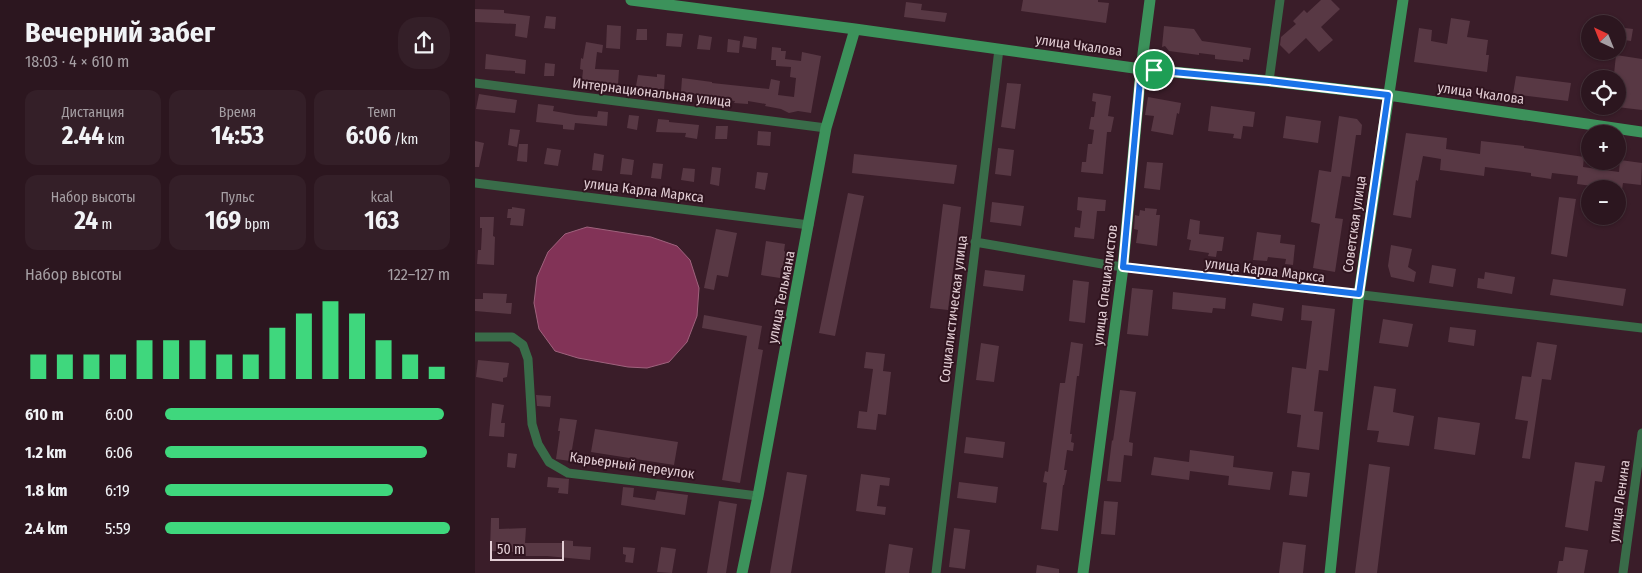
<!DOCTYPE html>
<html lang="ru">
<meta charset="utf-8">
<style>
:root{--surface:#2c161f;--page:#341f28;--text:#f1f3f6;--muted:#a69fa4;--line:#48353d;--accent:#3fd77d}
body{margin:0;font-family:"Fira Sans Condensed",sans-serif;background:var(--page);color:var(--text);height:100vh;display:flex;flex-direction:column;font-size:19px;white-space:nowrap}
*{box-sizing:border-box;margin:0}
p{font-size:16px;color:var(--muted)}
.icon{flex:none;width:28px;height:28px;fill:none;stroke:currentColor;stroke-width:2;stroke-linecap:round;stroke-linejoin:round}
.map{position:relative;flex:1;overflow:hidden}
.sheet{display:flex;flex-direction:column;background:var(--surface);width:475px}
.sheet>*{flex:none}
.needle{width:32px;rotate:317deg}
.controls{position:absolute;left:1106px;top:15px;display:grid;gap:10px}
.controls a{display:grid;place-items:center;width:45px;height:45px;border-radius:50%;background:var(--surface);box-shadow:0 1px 4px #0004,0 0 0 1px var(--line);font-size:25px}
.scale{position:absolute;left:15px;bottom:12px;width:74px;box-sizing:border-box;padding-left:5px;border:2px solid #e3ced5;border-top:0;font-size:14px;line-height:18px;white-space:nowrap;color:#e3ced5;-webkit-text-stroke:4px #30141f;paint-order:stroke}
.pin{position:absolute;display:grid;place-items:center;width:42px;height:42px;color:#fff;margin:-21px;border:2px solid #fff;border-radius:50%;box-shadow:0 1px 5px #0007}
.round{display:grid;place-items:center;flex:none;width:52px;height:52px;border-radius:20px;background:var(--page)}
.head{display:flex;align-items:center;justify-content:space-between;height:85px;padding:0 25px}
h1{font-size:28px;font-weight:700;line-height:38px}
.figures{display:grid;grid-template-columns:repeat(3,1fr);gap:8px;height:85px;padding:5px 25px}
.figures div{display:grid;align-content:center;border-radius:12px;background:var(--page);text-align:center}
.figures b{font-size:25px;font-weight:700}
.figures small{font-size:14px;font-weight:400}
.figures p{font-size:14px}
.chart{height:140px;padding:10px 25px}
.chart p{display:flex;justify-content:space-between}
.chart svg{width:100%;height:90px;margin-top:5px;stroke:var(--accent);stroke-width:6}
ul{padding:0 25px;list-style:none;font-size:16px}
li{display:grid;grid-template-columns:80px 60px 1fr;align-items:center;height:38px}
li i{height:12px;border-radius:6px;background:var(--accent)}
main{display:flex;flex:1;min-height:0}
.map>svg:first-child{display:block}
.water{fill:#823357;stroke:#9f627d}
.building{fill:#583844}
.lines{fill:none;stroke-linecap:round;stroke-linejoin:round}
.street{stroke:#396c49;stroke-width:9}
.secondary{stroke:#3c925b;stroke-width:11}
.route-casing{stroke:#fff;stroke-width:10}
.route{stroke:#1a73e8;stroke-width:6}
.labels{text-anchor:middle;stroke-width:4;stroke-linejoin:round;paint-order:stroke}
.street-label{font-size:14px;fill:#e3ced5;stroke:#30141f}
</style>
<main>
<section class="sheet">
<div class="head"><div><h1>Вечерний забег</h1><p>18:03 · 4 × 610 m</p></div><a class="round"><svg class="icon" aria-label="share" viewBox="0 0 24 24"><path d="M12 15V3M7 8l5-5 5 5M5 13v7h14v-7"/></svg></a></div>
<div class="figures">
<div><p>Дистанция</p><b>2.44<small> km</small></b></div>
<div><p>Время</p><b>14:53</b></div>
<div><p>Темп</p><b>6:06<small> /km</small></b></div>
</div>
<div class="figures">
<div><p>Набор высоты</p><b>24<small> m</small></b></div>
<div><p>Пульс</p><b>169<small> bpm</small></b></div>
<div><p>kcal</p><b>163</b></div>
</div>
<div class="chart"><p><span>Набор высоты</span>122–127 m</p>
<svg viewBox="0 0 160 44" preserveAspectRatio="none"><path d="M5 44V32M15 44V32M25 44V32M35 44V32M45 44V25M55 44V25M65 44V25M75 44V32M85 44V32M95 44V19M105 44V12M115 44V6M125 44V12M135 44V25M145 44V32M155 44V38"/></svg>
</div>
<ul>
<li><b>610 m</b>6:00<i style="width:98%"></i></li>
<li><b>1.2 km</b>6:06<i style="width:92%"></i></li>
<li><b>1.8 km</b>6:19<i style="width:80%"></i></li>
<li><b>2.4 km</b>5:59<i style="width:100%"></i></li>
</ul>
</section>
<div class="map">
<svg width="1167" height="573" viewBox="0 0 1167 573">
<rect width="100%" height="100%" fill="#3a1d29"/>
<path class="water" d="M 112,227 L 176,237 L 202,246 L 215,260 L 224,288 L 222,316 L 212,342 L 194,362 L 172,368 L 153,367 L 103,358 L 80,351 L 64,329 L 59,303 L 62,277 L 73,252 L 90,234 Z"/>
<path class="building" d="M 548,0 L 623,0 L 623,2 L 634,3 L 631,23 L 546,11 Z
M 846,0 L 856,0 L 865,9 L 846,27 L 858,40 L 844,52 L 831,38 L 814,54 L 805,45 L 806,37 L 821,24 L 818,21 L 829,10 L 832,13 Z
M 431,2 L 447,4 L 446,10 L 472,13 L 470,22 L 429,17 Z
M 0,9 L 29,10 L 29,13 L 55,16 L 52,38 L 40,36 L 41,24 L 0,22 Z
M 71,16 L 81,17 L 80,29 L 69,28 Z
M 976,18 L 995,21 L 992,37 L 1013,40 L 1011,55 L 1014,55 L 1012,72 L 939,62 L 944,28 L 957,30 L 956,41 L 972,44 Z
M 132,25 L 146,26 L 145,49 L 131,48 Z
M 689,26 L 719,29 L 727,41 L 776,48 L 774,60 L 768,59 L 768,62 L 740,59 L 740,55 L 724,53 L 724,55 L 694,51 L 690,46 L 687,47 Z
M 1142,27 L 1158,29 L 1156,41 L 1142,39 Z
M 162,29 L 172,29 L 172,40 L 161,40 Z
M 192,33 L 208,34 L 206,47 L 191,46 Z
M 224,35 L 237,37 L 235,50 L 222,49 Z
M 269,36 L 282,38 L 281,49 L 267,47 Z
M 253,39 L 265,41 L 264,53 L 252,52 Z
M 111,42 L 128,45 L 127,53 L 122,52 L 120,69 L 144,70 L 143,85 L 131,84 L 131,82 L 107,80 L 108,70 L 105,69 L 106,58 L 108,59 Z
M 297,47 L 306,48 L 306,51 L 311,51 L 310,59 L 326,61 L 327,52 L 346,56 L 336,113 L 323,111 L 314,113 L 306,109 L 290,106 L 291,104 L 273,101 L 273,104 L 259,103 L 260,101 L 221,97 L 222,94 L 206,92 L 207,78 L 237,82 L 237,83 L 294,89 L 296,79 L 305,81 L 303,95 L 319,97 L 321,78 L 315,77 L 316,67 L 301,66 L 301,60 L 296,60 Z
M 11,54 L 51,60 L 50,74 L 40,73 L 40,71 L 10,69 Z
M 1141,55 L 1167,59 L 1167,110 L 1142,107 L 1142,74 L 1139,74 Z
M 70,63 L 80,64 L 79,76 L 69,76 Z
M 182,74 L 190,75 L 189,90 L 161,86 L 163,75 L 182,77 Z
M 1041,76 L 1096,83 L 1093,101 L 1038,94 Z
M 532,83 L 546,84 L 540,129 L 526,127 Z
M 618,93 L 636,96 L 633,116 L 639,117 L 636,132 L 632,132 L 628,174 L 606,172 L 607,162 L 611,162 L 613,144 L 617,144 L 619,130 L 614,129 L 616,117 L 619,117 L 621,102 L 617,101 Z
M 4,94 L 42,100 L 40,113 L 1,109 Z
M 673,97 L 706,103 L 704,114 L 702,113 L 698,135 L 676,131 L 679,116 L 670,115 Z
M 63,104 L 79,106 L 78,111 L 101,115 L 122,117 L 123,111 L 133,112 L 132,126 L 100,123 L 99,130 L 88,129 L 88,125 L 61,122 Z
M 736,106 L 780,112 L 778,127 L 768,126 L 766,139 L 758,138 L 759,134 L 733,131 Z
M 154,115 L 164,116 L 162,130 L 152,128 Z
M 811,116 L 846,121 L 843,143 L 808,138 Z
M 864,116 L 882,119 L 887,125 L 886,135 L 881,135 L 875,177 L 867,176 L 860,218 L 868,219 L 860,272 L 838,268 L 845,224 L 836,222 L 844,170 L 856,172 Z
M 183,119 L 194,120 L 194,122 L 224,125 L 222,139 L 210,137 L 211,133 L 181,132 Z
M 241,126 L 253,126 L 252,139 L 240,139 Z
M 35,129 L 45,130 L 42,147 L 33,145 Z
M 283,131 L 296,132 L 295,146 L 282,145 Z
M 931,133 L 972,138 L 971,149 L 1005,154 L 1006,141 L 1049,146 L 1049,148 L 1109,157 L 1108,167 L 1144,172 L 1145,160 L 1167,163 L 1166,185 L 1148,183 L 1147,190 L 1102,184 L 1103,176 L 1077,173 L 1076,179 L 1056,176 L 1056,173 L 1010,167 L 1009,176 L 965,170 L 966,159 L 948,156 L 943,181 L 941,180 L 936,218 L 918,215 Z
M 0,141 L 9,143 L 4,167 L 0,167 Z
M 44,144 L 53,144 L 52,162 L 42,161 Z
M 72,148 L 86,150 L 83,166 L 69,164 Z
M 523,148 L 539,150 L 536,176 L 520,174 Z
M 119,153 L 129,155 L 127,171 L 117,170 Z
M 379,154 L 482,165 L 479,184 L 377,173 Z
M 147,158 L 159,160 L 157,175 L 145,174 Z
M 672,162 L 688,163 L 685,190 L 669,188 Z
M 178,163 L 188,164 L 186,179 L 176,178 Z
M 237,167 L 246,168 L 244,186 L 235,184 Z
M 208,168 L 220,169 L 219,182 L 206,180 Z
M 282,172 L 293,173 L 290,190 L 280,188 Z
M 373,193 L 389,196 L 360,336 L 344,333 Z
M 603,197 L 631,200 L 630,211 L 622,211 L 619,239 L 599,237 L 600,227 L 605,228 L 607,211 L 602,210 Z
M 1084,197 L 1101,199 L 1092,257 L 1076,254 Z
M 517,202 L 549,206 L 546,226 L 515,222 Z
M 468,204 L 486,207 L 473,310 L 455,308 Z
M 37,207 L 50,209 L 48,226 L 35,225 L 36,218 L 32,218 L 33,209 L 37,209 Z
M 670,208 L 682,209 L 681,215 L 685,215 L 682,246 L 661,243 L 663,230 L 659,229 L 660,215 L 664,216 L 665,210 L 670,211 Z
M 5,217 L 19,217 L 18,236 L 20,237 L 19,265 L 2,264 L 3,250 L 6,250 L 7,228 L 5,228 Z
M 715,219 L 725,221 L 724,234 L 749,237 L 747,251 L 742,251 L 741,257 L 733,256 L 734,253 L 714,250 L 716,240 L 712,239 Z
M 241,229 L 262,233 L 253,277 L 242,275 L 239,290 L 229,288 Z
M 782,232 L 806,235 L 805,243 L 820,245 L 818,265 L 810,264 L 811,259 L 793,257 L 792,261 L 778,260 Z
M 291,241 L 310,244 L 309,251 L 314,254 L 312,266 L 306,268 L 305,278 L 286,275 Z
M 916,245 L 937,249 L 933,267 L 941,272 L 939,282 L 916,277 L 913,266 Z
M 957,265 L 981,269 L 978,287 L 954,283 Z
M 510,270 L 550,275 L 548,291 L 508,286 Z
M 1010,272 L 1040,277 L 1037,294 L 1002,288 L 1003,278 L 1009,279 Z
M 1078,279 L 1151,289 L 1148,306 L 1075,295 Z
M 598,280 L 614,282 L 610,323 L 594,321 Z
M 657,288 L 678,290 L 673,336 L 652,334 Z
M 698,292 L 751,298 L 750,309 L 738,308 L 737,313 L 697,309 Z
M 8,293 L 32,294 L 31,303 L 37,303 L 36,314 L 0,311 L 0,299 L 8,299 Z
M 778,303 L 809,308 L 807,321 L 776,316 Z
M 827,305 L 860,309 L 853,371 L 844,370 L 839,411 L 848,412 L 844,450 L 822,447 L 826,415 L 812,413 L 817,367 L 831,369 L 837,321 L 826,320 Z
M 229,315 L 287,326 L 283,349 L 288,350 L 265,483 L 247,480 L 272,336 L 227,328 Z
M 908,319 L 938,324 L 933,347 L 904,343 Z
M 975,327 L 1001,330 L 999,346 L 973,342 Z
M 596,342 L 608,344 L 604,376 L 602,376 L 595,434 L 597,434 L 596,442 L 599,443 L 598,451 L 592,450 L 589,470 L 592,470 L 589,485 L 588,485 L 583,531 L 566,529 L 572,483 L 568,482 L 570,471 L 573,472 L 585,383 L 590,383 Z
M 1062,342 L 1082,345 L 1076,380 L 1067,379 L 1055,459 L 1047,458 L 1053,421 L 1040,419 L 1047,376 L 1056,377 Z
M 506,343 L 524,346 L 519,382 L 501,380 Z
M 391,352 L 410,354 L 408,371 L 416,372 L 411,415 L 403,414 L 401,430 L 382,428 L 384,411 L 392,412 L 398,369 L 389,368 Z
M 3,360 L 34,363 L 32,377 L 28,378 L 28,382 L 1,377 Z
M 899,386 L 921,389 L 918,412 L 939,416 L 934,446 L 902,442 L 904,431 L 892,430 Z
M 645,390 L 661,392 L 654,442 L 658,443 L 657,456 L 649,455 L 646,482 L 632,481 L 637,440 L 638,441 Z
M 61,395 L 76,396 L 75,407 L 62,406 Z
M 17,403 L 29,405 L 26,423 L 30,423 L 29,437 L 14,436 Z
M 963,417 L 1005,423 L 1000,455 L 959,449 Z
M 85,418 L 102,420 L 95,461 L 81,459 L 85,431 L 83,431 Z
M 120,429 L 203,442 L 199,465 L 116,452 Z
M 491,437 L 530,442 L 528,458 L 489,453 Z
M 715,450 L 759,456 L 758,467 L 798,472 L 795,490 L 753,485 L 754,476 L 715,471 L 714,480 L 676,475 L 679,457 L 714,462 Z
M 33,453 L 42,454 L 40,468 L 32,467 Z
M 1100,462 L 1130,466 L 1127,482 L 1120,481 L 1113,531 L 1090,527 Z
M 894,464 L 915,467 L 902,573 L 880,573 Z
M 817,471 L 835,473 L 832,497 L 814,495 Z
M 312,472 L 332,475 L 316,573 L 295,573 Z
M 386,474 L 415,478 L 414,486 L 405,485 L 402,506 L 411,507 L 410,515 L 381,511 Z
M 73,477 L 94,479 L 93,494 L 83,493 L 84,488 L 72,487 Z
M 484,482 L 523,487 L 521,503 L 482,498 Z
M 148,487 L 159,488 L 158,497 L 180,500 L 182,491 L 213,495 L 210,515 L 146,505 Z
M 244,501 L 262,504 L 251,573 L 232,573 Z
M 629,501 L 643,502 L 640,535 L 626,534 Z
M 16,518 L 24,518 L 24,529 L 51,528 L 50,543 L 87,543 L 88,540 L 98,541 L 98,546 L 116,547 L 115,560 L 72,556 L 42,556 L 43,552 L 15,551 Z
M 479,528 L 495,530 L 490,569 L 474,567 Z
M 808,542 L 831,545 L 828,573 L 804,573 Z
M 414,544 L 438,548 L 434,573 L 410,573 Z
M 148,547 L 160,548 L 158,563 L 150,562 L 151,555 L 148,554 Z
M 186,547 L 201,549 L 197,573 L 182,572 Z
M 1090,547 L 1113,550 L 1109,573 L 1082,573 L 1084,561 L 1088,561 Z
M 562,565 L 584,569 L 584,573 L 561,573 Z"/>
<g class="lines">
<path class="street" d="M 794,81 L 805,0
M 0,83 L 351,128
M 0,183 L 334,225
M 500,242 L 633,265 L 1167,328
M 0,337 L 37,337 L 48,345 L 53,359 L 57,424 L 63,444 L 74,462 L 93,473 L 283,496
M 461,573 L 524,49
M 1148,573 L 1167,433"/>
<path class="secondary" d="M 156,0 L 380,29 L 666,69 L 794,81 L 913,95 L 1167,132
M 267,573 L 283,496 L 351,128 L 380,29
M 608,573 L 648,267 L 666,69 L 675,0
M 855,573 L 884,294 L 928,0"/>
</g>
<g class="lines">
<defs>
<path id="route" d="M 666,69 L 794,81 L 913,95 L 884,294 L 648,267 Z"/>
</defs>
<use href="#route" class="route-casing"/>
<use href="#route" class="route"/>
</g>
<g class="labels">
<g class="street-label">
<text transform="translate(604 45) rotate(8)" y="5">улица Чкалова</text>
<text transform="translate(177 92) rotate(7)" y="5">Интернациональная улица</text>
<text transform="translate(1006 93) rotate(8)" y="5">улица Чкалова</text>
<text transform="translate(169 190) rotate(7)" y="5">улица Карла Маркса</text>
<text transform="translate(879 224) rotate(-82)" y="5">Советская улица</text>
<text transform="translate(790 270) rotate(7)" y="5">улица Карла Маркса</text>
<text transform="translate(630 285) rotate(-83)" y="5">улица Специалистов</text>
<text transform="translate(306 297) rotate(-79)" y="5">улица Тельмана</text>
<text transform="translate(478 309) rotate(-83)" y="5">Социалистическая улица</text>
<text transform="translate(157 465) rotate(8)" y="5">Карьерный переулок</text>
<text transform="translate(1144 501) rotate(-82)" y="5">улица Ленина</text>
</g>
</g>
</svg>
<div class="controls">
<a><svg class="needle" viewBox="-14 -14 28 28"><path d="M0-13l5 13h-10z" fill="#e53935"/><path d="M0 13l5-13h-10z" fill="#a69fa4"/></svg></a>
<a><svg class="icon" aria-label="locate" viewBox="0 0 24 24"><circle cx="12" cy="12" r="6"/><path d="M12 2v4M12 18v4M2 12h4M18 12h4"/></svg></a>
<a>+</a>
<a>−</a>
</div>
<div class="scale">50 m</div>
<div class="pin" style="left:679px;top:70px;background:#1e9e55"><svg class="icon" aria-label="arrive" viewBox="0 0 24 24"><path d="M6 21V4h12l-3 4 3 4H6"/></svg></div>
</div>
</main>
